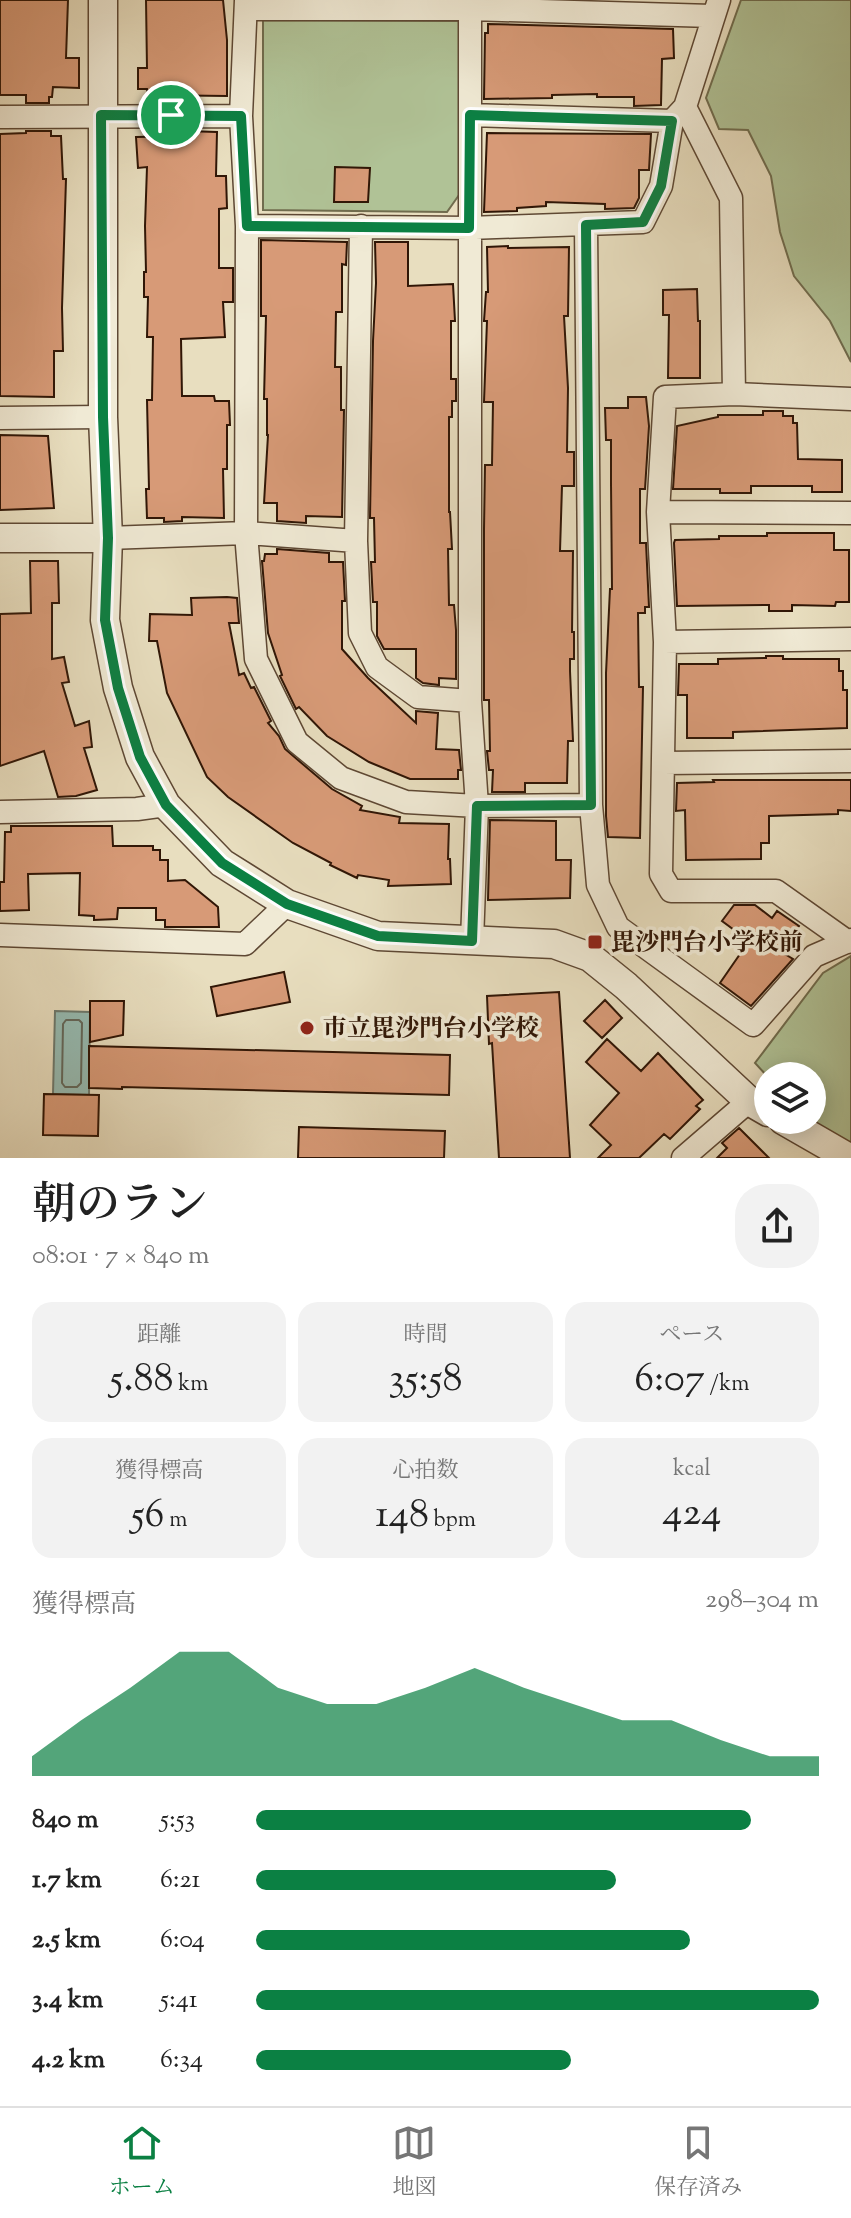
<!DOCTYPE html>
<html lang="ja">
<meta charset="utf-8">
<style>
:root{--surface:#fff;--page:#f2f2f2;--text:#222;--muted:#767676;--line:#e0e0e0;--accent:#0b8043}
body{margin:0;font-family:"Sorts Mill Goudy","Noto Serif JP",serif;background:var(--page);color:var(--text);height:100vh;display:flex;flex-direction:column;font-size:30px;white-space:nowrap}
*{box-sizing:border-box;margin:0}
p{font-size:26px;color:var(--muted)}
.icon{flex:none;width:44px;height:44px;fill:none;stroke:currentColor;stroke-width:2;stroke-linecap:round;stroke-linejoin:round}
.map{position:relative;height:1158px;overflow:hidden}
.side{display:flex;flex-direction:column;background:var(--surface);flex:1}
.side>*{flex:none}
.tools{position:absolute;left:754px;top:1062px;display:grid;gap:16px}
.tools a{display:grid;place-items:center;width:72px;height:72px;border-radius:50%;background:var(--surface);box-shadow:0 4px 20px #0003;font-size:40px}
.pin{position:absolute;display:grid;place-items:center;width:68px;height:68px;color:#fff;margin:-34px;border:4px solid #fff;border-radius:50%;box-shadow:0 2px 8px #0007}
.round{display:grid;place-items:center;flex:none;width:84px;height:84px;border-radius:32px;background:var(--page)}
.head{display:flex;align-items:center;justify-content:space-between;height:136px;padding:0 32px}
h1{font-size:44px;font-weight:600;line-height:60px}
.figures{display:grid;grid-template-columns:repeat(3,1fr);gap:12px;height:136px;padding:8px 32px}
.figures div{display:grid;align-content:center;border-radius:20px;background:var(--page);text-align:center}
.figures b{font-size:40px;font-weight:600}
.figures small{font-size:22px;font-weight:400}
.figures p{font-size:22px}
.chart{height:224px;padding:16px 32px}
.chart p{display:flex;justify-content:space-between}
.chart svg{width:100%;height:144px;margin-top:8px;fill:var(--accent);opacity:.7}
ul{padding:0 32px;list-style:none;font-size:26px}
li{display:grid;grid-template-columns:128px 96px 1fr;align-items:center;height:60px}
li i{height:20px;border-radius:10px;background:var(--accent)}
.tab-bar{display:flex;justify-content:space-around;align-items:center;height:112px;border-top:2px solid var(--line);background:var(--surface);font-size:22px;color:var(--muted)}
.tab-bar a{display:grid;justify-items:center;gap:4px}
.tab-bar .active{color:var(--accent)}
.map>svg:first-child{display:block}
.green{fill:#b0c296;stroke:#706c4e;stroke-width:2}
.water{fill:#97bcb3;stroke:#6e7a6e;stroke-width:2}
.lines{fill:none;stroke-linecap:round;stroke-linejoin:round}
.shore{stroke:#64695c;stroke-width:2}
.building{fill:#d79a77;stroke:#301606;stroke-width:2}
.minor-casing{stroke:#5e4834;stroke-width:25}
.tertiary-casing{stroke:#5e4834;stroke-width:31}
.minor{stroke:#f0ead5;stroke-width:22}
.tertiary{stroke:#f0ead5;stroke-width:28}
.route-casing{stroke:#fff;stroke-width:16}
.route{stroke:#0b8043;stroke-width:10}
.poi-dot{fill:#8f2418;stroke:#f0ead5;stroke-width:3}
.labels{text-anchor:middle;stroke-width:7;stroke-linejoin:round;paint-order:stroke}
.poi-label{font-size:24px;font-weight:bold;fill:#301606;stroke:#f0ead5;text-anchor:start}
</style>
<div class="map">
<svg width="851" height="1158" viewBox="0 0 851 1158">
<rect width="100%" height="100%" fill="#e8debf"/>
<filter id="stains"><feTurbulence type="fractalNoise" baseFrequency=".0025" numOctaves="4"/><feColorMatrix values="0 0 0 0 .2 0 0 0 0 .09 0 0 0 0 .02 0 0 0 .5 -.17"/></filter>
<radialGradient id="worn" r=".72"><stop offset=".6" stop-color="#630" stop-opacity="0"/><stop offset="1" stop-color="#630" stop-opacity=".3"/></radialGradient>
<path class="green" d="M 741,0 L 851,0 L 851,362 L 830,321 L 794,276 L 780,232 L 771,176 L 748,130 L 719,129 L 706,98 Z
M 263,20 L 460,21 L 459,195 L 447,212 L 263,210 Z
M 851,956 L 851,1145 L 810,1120 L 812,1120 L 812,1076 L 768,1077 L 755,1063 L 823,973 Z"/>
<path class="water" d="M 55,1011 L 90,1012 L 89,1095 L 53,1094 Z"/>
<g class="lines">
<path class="shore" d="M 66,1020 L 79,1020 L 82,1023 L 81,1083 L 77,1087 L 65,1087 L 62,1083 L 63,1024 Z"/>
</g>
<path class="building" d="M 0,0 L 68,0 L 66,58 L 79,58 L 79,88 L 53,87 L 52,97 L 49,97 L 49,103 L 26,103 L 26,95 L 0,95 Z
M 146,0 L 223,0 L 227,40 L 227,96 L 148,95 L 147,89 L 138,89 L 138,68 L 147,68 Z
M 488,24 L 673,29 L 674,58 L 662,59 L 661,105 L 634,106 L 634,97 L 597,97 L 597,94 L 552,95 L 552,98 L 484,99 L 485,33 L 488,33 Z
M 26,131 L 51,131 L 51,136 L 61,136 L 63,179 L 66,179 L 62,308 L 63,351 L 54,351 L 54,397 L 0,396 L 0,134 L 26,133 Z
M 186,131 L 217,132 L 216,176 L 226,176 L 227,208 L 219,209 L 219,268 L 233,268 L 233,302 L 223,302 L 225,337 L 181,339 L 182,396 L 214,396 L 215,401 L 229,401 L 230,425 L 227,425 L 227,469 L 223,469 L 224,518 L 182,517 L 182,521 L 164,522 L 164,518 L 147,518 L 146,489 L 149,489 L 147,400 L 152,400 L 153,337 L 147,337 L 148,297 L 144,297 L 144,272 L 146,272 L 145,226 L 147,167 L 138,168 L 136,137 L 185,136 Z
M 487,133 L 651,134 L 649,170 L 639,170 L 639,198 L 634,208 L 605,209 L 605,204 L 546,202 L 546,206 L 517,208 L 517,211 L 484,212 Z
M 335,167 L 370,168 L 368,202 L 334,202 Z
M 261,240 L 347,242 L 346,265 L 342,264 L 342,312 L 336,312 L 335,367 L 341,367 L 341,410 L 344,410 L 342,517 L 306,516 L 306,523 L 277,521 L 277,503 L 264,503 L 268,435 L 267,435 L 267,399 L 264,399 L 266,316 L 261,316 Z
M 375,242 L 408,242 L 408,286 L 453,284 L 455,321 L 451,321 L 451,379 L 456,379 L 456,401 L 452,401 L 452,417 L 449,417 L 449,512 L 450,512 L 452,549 L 448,549 L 449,605 L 454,605 L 456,630 L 456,679 L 439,678 L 439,685 L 423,683 L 416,678 L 416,649 L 384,649 L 377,636 L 377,602 L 373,602 L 371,562 L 375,562 L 374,518 L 370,518 L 373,341 L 376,283 Z
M 508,246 L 508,248 L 569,247 L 568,316 L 564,316 L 568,388 L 567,452 L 574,452 L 574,486 L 562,486 L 560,551 L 573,551 L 572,632 L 574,632 L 574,659 L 570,659 L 570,671 L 573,741 L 568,741 L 567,783 L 525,783 L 525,792 L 492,792 L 493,770 L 489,770 L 487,751 L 490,751 L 489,700 L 484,700 L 484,529 L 485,465 L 492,465 L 493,402 L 484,402 L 487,321 L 484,321 L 486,292 L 488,292 L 487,247 Z
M 697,289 L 698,321 L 700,321 L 700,378 L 668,378 L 669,315 L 663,315 L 663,290 Z
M 628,397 L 646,397 L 649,426 L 645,489 L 640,489 L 640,543 L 646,543 L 649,607 L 645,607 L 645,613 L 638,613 L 639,687 L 643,687 L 640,838 L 608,837 L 606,816 L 606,673 L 610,589 L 612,589 L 611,483 L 611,440 L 606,440 L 605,408 L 628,408 Z
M 763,411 L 783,411 L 783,416 L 793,416 L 793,423 L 797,423 L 798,459 L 842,460 L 842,492 L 812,492 L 812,486 L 751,486 L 751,493 L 720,493 L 720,489 L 673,489 L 677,426 L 718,417 L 718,415 L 763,415 Z
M 0,435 L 48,436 L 54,508 L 0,510 Z
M 767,533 L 834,533 L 834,550 L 849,550 L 849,602 L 836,602 L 835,606 L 792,605 L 792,611 L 769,611 L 769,605 L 677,606 L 674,543 L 675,540 L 719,539 L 719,536 L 767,536 Z
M 277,549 L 329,553 L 329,562 L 343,562 L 345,601 L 342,601 L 342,649 L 368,678 L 416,723 L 416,711 L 438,713 L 436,749 L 459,750 L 461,770 L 458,770 L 458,779 L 410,779 L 369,762 L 327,736 L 299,707 L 296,709 L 280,676 L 282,675 L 268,633 L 262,561 L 264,561 L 265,554 L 277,554 Z
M 30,561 L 58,561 L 59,603 L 52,603 L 52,659 L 64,657 L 69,682 L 62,683 L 75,726 L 89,721 L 92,747 L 84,748 L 97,790 L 76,796 L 58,797 L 44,751 L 0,766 L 0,614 L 31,613 Z
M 227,597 L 237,598 L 239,623 L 229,623 L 239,675 L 244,673 L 251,688 L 254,687 L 271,721 L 268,723 L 279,736 L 285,749 L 332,789 L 362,806 L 360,810 L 400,817 L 399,823 L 449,824 L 448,859 L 450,859 L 451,884 L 388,886 L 389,880 L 358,875 L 357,878 L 330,865 L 331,863 L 293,843 L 228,797 L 207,777 L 167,693 L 157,641 L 149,641 L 150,614 L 192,615 L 191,598 Z
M 766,656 L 783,656 L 783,659 L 839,659 L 839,671 L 843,671 L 843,690 L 847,690 L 847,728 L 733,732 L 733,738 L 687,738 L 687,695 L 678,695 L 679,664 L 718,664 L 718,659 L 766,658 Z
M 713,780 L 851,780 L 851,811 L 838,810 L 838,814 L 769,816 L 769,843 L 761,843 L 761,859 L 686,860 L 685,810 L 676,811 L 677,783 L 714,782 Z
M 490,820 L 556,821 L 556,860 L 571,860 L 570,898 L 488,900 Z
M 11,826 L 112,826 L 113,846 L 153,846 L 153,850 L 160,850 L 160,860 L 168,860 L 168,881 L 185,880 L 218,907 L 219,927 L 165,927 L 165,920 L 156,920 L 156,908 L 118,908 L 117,919 L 94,920 L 94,916 L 79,915 L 80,873 L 28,874 L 29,910 L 0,911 L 0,882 L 4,882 L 5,832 L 11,832 Z
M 734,905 L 755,905 L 772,918 L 777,911 L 799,926 L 783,953 L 793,959 L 751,1006 L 720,983 L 749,941 L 722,921 Z
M 284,972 L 290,1002 L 217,1016 L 211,987 Z
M 559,992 L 570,1158 L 499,1158 L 492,1043 L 489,1044 L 487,996 Z
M 605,1000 L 622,1018 L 602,1038 L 584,1021 Z
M 90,1001 L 124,1001 L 123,1035 L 90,1042 Z
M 607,1039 L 641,1071 L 658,1053 L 703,1100 L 696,1106 L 700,1109 L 670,1139 L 664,1134 L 639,1158 L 598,1158 L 611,1145 L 590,1125 L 619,1093 L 586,1062 Z
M 89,1046 L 450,1055 L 449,1095 L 122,1087 L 122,1089 L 89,1088 Z
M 44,1094 L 99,1095 L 98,1136 L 43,1135 Z
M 299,1127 L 445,1131 L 444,1158 L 298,1158 Z
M 739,1128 L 769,1158 L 717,1158 L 727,1148 L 722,1143 Z"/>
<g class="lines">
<defs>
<path id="minor" d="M 246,0 L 241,116 L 247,226 L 246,533 L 256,659 L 297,742 L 341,778 L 406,802 L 477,806 L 591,805
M 246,9 L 470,9 L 712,16
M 470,9 L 470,701 L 477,806 L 472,941
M 685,107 L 731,198 L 734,394
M 470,115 L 672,121
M 0,117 L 241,116
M 586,225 L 591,805 L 598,885 L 618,927 L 753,1025 L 814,956 L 851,940
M 247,226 L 469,228 L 643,222 L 661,186 L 672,121 L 685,107 L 719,0
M 0,418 L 103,417
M 658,512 L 851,513
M 108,538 L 246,533 L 356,541 L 360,633 L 377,667 L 418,697 L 470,701
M 356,541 L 361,226
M 665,642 L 851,639
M 663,763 L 851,761
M 0,812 L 137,809 L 166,805
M 0,935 L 245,944 L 287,904
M 848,942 L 776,891 L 671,891 L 661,874 L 665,642 L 658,512 L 665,397 L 734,394 L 851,399
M 683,1158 L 749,1101"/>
<path id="tertiary" d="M 103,0 L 103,417 L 108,538 L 105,620 L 118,688 L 140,757 L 166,805 L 222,863 L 287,904 L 378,936 L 554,944 L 590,957 L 626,986 L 749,1101 L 768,1112
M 0,538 L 108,538
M 783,1120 L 849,1158"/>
</defs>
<use href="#minor" class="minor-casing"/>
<use href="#tertiary" class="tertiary-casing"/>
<use href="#minor" class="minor"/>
<use href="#tertiary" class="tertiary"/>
</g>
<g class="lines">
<defs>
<path id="route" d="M 101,115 L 241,116 L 247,226 L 469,228 L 470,115 L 672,121 L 661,186 L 643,222 L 586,225 L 591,805 L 477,806 L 472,941 L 378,936 L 287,904 L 222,863 L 166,805 L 140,757 L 118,688 L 105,620 L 108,538 L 103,417 Z"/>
</defs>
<use href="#route" class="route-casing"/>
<use href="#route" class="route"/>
</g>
<g class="poi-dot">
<rect x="587" y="934" width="16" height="16" rx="4"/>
<circle cx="307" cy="1028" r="8"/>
</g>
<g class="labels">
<g class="poi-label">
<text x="611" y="950">毘沙門台小学校前</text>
<text x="323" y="1036">市立毘沙門台小学校</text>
</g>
</g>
<rect width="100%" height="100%" filter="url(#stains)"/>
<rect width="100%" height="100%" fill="url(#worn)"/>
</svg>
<div class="tools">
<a><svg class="icon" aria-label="layers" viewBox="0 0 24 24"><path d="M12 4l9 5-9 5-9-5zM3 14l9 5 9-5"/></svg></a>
</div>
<div class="pin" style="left:171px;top:115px;background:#1e9e55"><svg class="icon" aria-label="arrive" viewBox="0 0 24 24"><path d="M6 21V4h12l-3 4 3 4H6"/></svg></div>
</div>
<section class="side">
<div class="head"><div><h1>朝のラン</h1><p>08:01 · 7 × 840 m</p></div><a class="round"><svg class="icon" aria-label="share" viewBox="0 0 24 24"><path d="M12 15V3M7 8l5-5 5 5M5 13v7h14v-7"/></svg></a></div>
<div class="figures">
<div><p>距離</p><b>5.88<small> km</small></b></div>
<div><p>時間</p><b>35:58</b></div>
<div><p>ペース</p><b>6:07<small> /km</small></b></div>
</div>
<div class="figures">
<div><p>獲得標高</p><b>56<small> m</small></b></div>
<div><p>心拍数</p><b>148<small> bpm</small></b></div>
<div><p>kcal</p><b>424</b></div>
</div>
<div class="chart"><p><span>獲得標高</span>298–304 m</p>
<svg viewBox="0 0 160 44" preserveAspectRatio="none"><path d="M0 44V38L10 27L20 17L30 6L40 6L50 17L60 22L70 22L80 17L90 11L100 17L110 22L120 27L130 27L140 33L150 38L160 38V44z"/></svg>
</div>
<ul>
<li><b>840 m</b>5:53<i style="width:88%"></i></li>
<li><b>1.7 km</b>6:21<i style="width:64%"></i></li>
<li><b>2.5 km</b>6:04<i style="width:77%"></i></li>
<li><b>3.4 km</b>5:41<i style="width:100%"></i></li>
<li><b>4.2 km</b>6:34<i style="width:56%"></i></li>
</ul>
</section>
<nav class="tab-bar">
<a class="active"><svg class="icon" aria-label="home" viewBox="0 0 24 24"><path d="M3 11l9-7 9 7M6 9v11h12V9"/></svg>ホーム</a>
<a><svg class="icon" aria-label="map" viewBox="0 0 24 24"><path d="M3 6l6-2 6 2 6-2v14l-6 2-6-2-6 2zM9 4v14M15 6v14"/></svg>地図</a>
<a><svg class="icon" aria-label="saved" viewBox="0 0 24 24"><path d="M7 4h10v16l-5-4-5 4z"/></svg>保存済み</a>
</nav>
